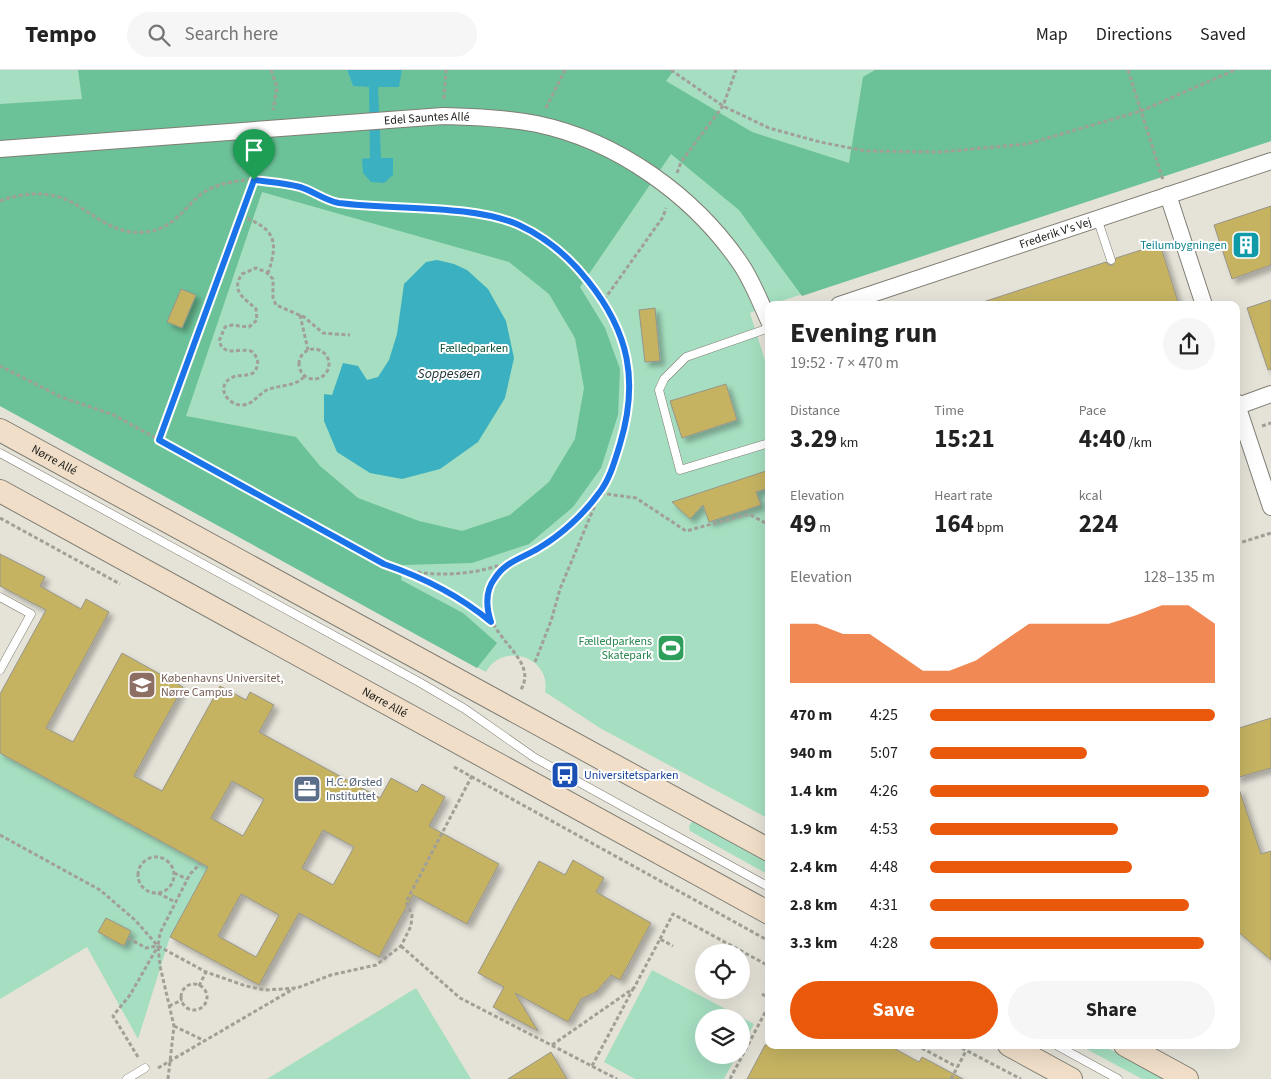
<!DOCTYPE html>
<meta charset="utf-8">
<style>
:root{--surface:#fff;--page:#f6f6f6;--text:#222;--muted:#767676;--line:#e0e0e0;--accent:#ea580c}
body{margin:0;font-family:"Source Sans 3",sans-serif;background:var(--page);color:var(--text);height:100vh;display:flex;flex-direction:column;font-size:19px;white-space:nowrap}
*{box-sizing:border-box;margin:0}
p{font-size:16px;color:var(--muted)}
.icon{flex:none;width:28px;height:28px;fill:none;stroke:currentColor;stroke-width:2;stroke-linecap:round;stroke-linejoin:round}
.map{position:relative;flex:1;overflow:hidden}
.side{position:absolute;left:765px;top:231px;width:475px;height:748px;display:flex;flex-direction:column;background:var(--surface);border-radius:10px;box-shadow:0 5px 20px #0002}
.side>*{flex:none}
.fabs{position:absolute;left:695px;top:874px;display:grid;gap:10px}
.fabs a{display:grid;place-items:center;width:55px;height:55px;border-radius:50%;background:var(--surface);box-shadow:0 5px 20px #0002;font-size:25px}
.pin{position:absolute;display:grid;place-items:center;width:42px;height:42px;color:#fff;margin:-51px -21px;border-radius:50% 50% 50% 0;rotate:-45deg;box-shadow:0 0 5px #0007}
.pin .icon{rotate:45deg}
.round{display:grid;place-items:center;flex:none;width:52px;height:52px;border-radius:26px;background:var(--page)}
.head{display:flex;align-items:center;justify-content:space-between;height:85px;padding:0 25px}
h1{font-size:28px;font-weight:700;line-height:38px}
.metrics{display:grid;grid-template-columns:repeat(3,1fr);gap:8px;height:85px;padding:5px 25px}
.metrics div{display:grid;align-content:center}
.metrics b{font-size:25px;font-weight:700}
.metrics small{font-size:14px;font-weight:400}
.metrics p{font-size:14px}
.chart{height:140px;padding:10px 25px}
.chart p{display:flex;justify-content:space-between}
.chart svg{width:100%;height:90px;margin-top:5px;fill:var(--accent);opacity:.7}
.primary-button{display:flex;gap:10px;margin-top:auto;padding:10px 25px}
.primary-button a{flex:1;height:58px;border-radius:30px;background:var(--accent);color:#fff;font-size:20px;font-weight:700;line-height:58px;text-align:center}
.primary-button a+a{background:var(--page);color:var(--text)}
ul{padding:0 25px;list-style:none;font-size:16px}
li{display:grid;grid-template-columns:80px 60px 1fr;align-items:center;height:38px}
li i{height:12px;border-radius:6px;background:var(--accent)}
header{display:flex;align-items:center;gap:30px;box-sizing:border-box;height:70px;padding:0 25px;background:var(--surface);border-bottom:1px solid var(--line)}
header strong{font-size:24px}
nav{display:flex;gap:28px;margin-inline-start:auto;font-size:18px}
.search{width:350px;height:45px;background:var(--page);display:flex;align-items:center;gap:12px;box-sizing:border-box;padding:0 18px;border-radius:28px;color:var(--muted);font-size:19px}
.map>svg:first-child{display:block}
.green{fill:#a5dec0}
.forest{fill:#6bc198;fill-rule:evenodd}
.water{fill:#3bb0c0}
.building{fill:#c5b362;stroke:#97958b;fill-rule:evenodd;filter:url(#shadow)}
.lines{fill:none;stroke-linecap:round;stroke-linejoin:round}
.lane-casing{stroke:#807e74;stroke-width:9}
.street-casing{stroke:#807e74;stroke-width:18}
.secondary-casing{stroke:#807e74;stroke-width:24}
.path{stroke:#a19f97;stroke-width:3;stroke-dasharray:4 2.5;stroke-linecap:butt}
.lane{stroke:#fff;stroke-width:8}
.street{stroke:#fff;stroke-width:16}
.secondary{stroke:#f0dec8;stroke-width:22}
.route-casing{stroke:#fff;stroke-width:10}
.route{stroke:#1a73e8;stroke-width:6}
.labels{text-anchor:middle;stroke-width:4;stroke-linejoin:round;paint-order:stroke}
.street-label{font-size:12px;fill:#1b1b17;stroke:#fff}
.culture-label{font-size:12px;fill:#0d838f;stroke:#fff;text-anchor:end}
.park-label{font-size:12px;fill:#0c5237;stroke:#fff}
.leisure-label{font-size:12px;fill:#27864d;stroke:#fff;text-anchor:end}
.education-label{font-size:12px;fill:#785e54;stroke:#fff;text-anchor:start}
.transit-label{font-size:12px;fill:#164399;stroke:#fff;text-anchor:start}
.service-label{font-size:12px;fill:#4e5e75;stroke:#fff;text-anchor:start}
.water-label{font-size:14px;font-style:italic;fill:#1c3033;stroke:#fff}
</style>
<header>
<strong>Tempo</strong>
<div class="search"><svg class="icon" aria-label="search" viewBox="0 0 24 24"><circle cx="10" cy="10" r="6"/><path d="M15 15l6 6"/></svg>Search here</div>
<nav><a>Map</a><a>Directions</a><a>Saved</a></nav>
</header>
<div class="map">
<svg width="1271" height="1009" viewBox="0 0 1271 1009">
<defs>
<filter id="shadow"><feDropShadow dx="4.5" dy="4.5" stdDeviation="2.5" flood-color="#0004"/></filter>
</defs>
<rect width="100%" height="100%" fill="#e5e3d8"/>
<path class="green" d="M 0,0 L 1271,0 L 1271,71 L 769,235 L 750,243 L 769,303 L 769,749 L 600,658 L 545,622 C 552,587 502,571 486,602 L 0,336 Z
M 0,683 L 208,797 L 170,867 L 138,969 L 87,877 L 0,929 Z
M 698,751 L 769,791 L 769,805 L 690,761 L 689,756 L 692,752 Z
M 652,900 L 754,954 L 741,978 L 741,948 L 704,948 L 704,985 L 737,985 L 724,1009 L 635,1009 L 604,992 Z
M 416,918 L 471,1009 L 267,1009 Z
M 1079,975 L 1102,975 L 1165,1009 L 1142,1009 Z"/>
<path class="forest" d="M 78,0 L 347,0 L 353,16 L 398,17 L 402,0 L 674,0 L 666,11 L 752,62 L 849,93 L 863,7 L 875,0 L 1271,0 L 1271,71 L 802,226 L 739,140 L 671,84 L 580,217 L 605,258 L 620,299 L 618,345 L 601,398 L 573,437 L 529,474 L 472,493 L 403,495 L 401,510 L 463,543 L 497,573 L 477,598 L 0,336 L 0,34 L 82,29 ZM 262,122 L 509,192 L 549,224 L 575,268 L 584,318 L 575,369 L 549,412 L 510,445 L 462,461 L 419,451 L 358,428 L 320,396 L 296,367 L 186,346 Z"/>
<path class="water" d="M 347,0 L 402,0 L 399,17 L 378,17 L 381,88 L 393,88 L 393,105 L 384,113 L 371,112 L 363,103 L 362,89 L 370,88 L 369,17 L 353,16 Z
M 437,190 L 454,194 L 467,200 L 488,219 L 506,251 L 514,288 L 505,328 L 478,372 L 440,399 L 402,409 L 370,403 L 337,382 L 324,351 L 324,324 L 332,325 L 343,293 L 358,296 L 367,310 L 378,307 L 389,290 L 397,264 L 404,214 L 426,192 Z"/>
<path class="building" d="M 1271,136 L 1271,195 L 1232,209 L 1214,155 Z
M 1160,174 L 1179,235 L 983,235 L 983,232 L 1106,192 L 1109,195 L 1113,195 L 1116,188 Z
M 181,219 L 196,225 L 182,258 L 167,252 Z
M 1271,230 L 1271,299 L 1268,300 L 1247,238 Z
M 655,238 L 660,291 L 645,292 L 639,240 Z
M 726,314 L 737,350 L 682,368 L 670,331 Z
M 769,400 L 769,418 L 756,422 L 761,435 L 709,452 L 703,435 L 690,449 L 672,432 Z
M 0,484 L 45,507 L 40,516 L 81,539 L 86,529 L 109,542 L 46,658 L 73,672 L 122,583 L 183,617 L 134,706 L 162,721 L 220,616 L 246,630 L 250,622 L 274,635 L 259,662 L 380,728 L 391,708 L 417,722 L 422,714 L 445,727 L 429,756 L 499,794 L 467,854 L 413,825 L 379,887 L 299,843 L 259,915 L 170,867 L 208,797 L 0,683 L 0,624 L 46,540 L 0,516 ZM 232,711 L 264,729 L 243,766 L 211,748 ZM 323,760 L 354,777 L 333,815 L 302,798 ZM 241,824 L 279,845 L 256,887 L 218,866 Z
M 1271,648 L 1271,698 L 1236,708 L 1236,659 Z
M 1239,719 L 1261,784 L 1271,781 L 1271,890 L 1236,860 L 1236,720 Z
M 573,790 L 604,808 L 596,822 L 651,853 L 620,910 L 611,905 L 596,922 L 581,929 L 568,952 L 515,923 L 538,961 L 493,937 L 504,917 L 478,903 L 539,791 L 565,805 Z
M 106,848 L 131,861 L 124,876 L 98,862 Z
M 765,975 L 888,975 L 919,992 L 922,987 L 963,1009 L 747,1009 Z
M 551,982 L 567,1009 L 508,1009 Z"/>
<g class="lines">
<defs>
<path id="lane" d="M 1097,148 L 1111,190
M 769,258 L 686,287 L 664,309 L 659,320 L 680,400 L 769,373
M 0,383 L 419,612 L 465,639 L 535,688 L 769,817
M 0,527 L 31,544 L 0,600
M 1056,975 L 1118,1009
M 127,1009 L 145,998"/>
<g id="street">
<path id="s1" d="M 0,79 L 443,46 C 474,47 506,48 537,54 C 618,71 694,126 740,193 C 752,210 760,232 769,251"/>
<path d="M 1168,125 L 1204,235"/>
<path id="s2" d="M 839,235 L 1271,91"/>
<path d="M 1236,332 L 1271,437"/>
<path d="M 1238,336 L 1271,324"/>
</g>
<g id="secondary">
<path id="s3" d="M 0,360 L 769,780"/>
<path id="s4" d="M 0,421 L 769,843"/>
<path d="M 1009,975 L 1071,1009"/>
<path d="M 1125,975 L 1187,1009"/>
</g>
</defs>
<use href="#lane" class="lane-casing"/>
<use href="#street" class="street-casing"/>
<use href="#secondary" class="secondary-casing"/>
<path class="path" d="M 271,0 L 277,17 L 273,40
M 671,0 L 723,36 L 769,58 L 820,72 L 866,81 L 940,82 L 1027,74 L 1141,41 L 1235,0
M 1128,0 L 1163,110
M 444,29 L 446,0
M 546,38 L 565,0
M 677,103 L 681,92 L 723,36 L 736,0
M 0,131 C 25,122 51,120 75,134 C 100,149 120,168 152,161 C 173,157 185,138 200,125 C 214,114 236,110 253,110 C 268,110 289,113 302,118 C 314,123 326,130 339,133 C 395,144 469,131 521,156 C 548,169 570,189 589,212 C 601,226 613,242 619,259 C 671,404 528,543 384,494 L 114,345 L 61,327 L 0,296
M 241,146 C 273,158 280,169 268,203
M 604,230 L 663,147 L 666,138
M 300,245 L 308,280
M299 294a15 15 0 1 1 30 0a15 15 0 1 1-30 0Z
M 304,307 C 293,318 278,314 265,321 C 257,326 253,334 243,335 C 228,336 215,317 231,308 C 238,304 246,307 253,303 C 260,296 259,287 251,281 C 239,278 224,287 219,271 L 225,257 L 232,255 L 249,257 L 257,250 L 256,239 C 245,228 230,222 242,204 L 256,198 L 266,202 L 273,209 L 273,228 L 276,235 L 304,247 L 323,263 L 350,265
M 1262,356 L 1271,353
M 159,370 L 265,76
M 0,448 L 120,514
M 1236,474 L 1271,463
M 506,495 C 449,559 547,580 520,621
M 408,503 L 457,527 L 491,552
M 535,592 L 551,551 L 560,519 L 600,423 L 636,428 L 686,461 L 749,444 L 769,455
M 454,697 L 769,871
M 0,765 L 100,820 L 135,850 L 158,876 L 206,902 L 246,916 L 265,920 L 297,918 L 331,905 L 376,895 L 401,876 L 411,856 L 412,845 L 406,832 L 473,704
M138 805a18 18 0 1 1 36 0a18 18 0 1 1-36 0Z
M 174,803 L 187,809
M 158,823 L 175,832
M 128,868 L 146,878 L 157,876
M 660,869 L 673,844 L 769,896
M 401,876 L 460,928 L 617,1009
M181 927a13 13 0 1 1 26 0a13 13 0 1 1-26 0Z
M 199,916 L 206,902
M 762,924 L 769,928
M 169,936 L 182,930
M 174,956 L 205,971
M 552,975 L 634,918 L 660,869 L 673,876
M 916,975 L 957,997
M 956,975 L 1021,1009
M 138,987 L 113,946 L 130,925 L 158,876
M 592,996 L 633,919
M 158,998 L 295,918
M 168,1009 L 174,956 L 160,896 L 158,876 L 160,863 L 190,804 L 201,793
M 730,1009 L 769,935
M 951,1009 L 966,981"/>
<use href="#lane" class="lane"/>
<use href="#street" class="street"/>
<use href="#secondary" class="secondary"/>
</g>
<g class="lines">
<defs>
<path id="route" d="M 254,110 C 269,112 286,113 300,117 C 313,121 326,131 339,133 C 393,140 472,134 519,155 C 547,168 570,188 588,211 C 629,262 639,311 620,374 C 615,390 610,409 599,423 C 584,444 561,465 539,478 C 523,488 506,491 495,508 C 485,521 486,537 491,552 C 460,526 422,507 384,494 L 159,370 Z"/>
</defs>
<use href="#route" class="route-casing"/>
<use href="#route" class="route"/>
</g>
<defs>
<symbol id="building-square" viewBox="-11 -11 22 22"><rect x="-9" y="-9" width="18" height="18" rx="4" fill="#0f9aa8" stroke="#fff"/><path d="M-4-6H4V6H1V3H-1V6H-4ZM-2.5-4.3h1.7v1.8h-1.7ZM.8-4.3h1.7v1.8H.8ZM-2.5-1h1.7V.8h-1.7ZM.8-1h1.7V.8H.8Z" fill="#fff"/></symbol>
<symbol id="stadium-square" viewBox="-11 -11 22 22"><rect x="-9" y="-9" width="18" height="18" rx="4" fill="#2e9e5b" stroke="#fff"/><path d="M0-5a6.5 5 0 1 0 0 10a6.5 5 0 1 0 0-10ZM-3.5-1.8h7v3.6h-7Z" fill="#fff"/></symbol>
<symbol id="university-square" viewBox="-11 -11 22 22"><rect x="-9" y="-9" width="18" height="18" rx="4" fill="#8d6e63" stroke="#fff"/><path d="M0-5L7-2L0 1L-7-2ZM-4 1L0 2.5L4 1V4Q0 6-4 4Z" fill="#fff"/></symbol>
<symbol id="bus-square" viewBox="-11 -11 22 22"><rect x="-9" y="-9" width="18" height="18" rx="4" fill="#1a4fb4" stroke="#fff"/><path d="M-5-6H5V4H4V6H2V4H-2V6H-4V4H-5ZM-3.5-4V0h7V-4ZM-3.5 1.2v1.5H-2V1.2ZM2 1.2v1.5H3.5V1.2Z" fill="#fff"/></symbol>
<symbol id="office-square" viewBox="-11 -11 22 22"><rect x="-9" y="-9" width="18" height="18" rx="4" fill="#5c6f8a" stroke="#fff"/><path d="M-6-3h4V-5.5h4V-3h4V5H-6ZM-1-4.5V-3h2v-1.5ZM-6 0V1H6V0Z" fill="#fff"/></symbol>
</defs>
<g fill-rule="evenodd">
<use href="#building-square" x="1230" y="159" width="32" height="32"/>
<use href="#stadium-square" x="655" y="562" width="32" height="32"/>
<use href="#university-square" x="126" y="599" width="32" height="32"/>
<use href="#bus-square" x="549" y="689" width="32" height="32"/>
<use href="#office-square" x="291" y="703" width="32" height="32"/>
</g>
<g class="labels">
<g class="street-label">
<text dy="4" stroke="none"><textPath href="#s1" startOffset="428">Edel Sauntes Allé</textPath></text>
<text dy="4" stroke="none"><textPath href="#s2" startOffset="228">Frederik V's Vej</textPath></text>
<text dy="4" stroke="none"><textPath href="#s3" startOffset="62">Nørre Allé</textPath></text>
<text dy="4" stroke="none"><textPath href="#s4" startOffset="439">Nørre Allé</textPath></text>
</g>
<g class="culture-label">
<text x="1227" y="179">Teilumbygningen</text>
</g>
<g class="park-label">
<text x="474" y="282">Fælledparken</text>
</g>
<g class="leisure-label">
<text x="652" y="575">Fælledparkens<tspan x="652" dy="14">Skatepark</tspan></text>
</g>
<g class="education-label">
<text x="161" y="612">Københavns Universitet,<tspan x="161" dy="14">Nørre Campus</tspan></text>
</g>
<g class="transit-label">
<text x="584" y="709">Universitetsparken</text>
</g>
<g class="service-label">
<text x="326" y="716">H.C. Ørsted<tspan x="326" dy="14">Instituttet</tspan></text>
</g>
<g class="water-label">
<text x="449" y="308">Soppesøen</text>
</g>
</g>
</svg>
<div class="fabs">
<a><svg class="icon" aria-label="locate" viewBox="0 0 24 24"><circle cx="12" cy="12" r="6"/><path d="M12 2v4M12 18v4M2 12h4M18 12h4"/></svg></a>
<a><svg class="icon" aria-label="layers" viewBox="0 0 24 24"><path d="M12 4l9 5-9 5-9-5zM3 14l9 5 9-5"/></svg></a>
</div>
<div class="pin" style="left:254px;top:110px;background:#1e9e55"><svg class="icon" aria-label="arrive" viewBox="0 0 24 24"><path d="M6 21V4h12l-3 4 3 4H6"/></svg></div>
<section class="side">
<div class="head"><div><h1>Evening run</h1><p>19:52 · 7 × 470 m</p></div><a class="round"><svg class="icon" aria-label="share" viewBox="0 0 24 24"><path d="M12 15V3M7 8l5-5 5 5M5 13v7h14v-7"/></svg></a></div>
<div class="metrics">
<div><p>Distance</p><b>3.29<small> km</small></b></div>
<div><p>Time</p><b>15:21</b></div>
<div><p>Pace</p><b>4:40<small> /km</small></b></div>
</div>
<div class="metrics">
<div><p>Elevation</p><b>49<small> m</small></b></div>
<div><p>Heart rate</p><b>164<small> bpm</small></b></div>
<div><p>kcal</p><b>224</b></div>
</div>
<div class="chart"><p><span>Elevation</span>128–135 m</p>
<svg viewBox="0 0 160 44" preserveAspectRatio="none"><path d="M0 44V15L10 15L20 20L30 20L40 29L50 38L60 38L70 33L80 24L90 15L100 15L110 15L120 15L130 11L140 6L150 6L160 15V44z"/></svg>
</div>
<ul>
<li><b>470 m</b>4:25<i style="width:100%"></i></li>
<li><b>940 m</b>5:07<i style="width:55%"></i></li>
<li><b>1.4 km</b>4:26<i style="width:98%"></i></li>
<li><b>1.9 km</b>4:53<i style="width:66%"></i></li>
<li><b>2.4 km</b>4:48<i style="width:71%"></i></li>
<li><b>2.8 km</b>4:31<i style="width:91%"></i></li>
<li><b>3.3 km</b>4:28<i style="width:96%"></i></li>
</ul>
<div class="primary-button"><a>Save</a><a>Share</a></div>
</section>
</div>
